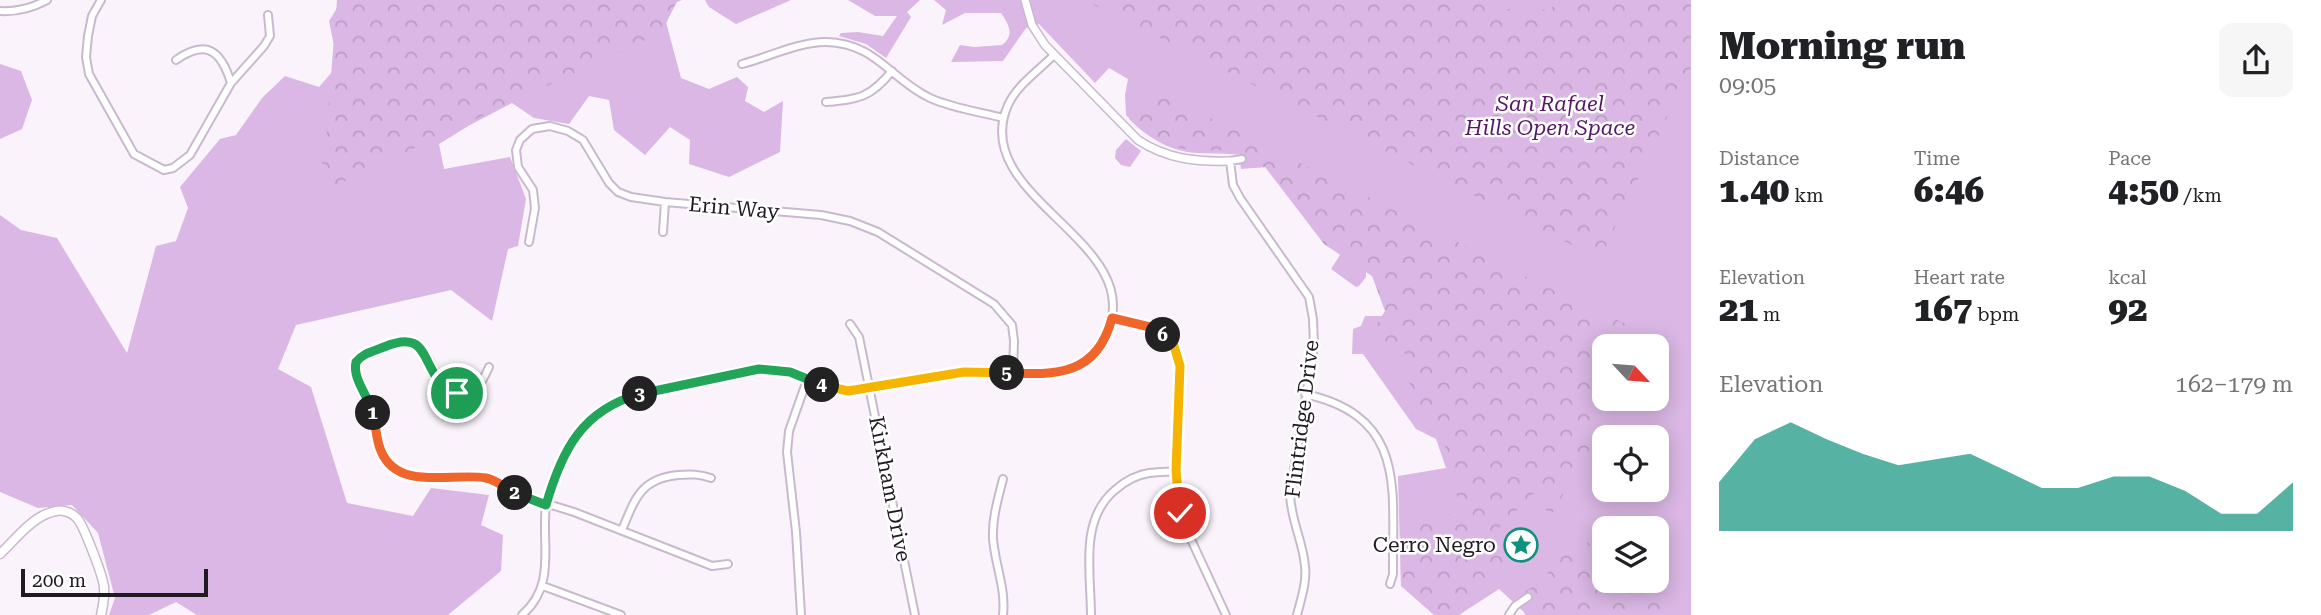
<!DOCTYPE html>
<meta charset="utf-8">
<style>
:root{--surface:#fff;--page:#f6f6f6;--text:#202124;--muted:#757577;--accent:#0f927b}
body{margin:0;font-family:"Roboto Serif",serif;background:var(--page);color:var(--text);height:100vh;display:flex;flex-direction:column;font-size:26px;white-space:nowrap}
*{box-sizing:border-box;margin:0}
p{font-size:23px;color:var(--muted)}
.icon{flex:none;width:38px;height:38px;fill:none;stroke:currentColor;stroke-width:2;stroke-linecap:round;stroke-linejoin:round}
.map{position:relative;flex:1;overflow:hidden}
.sheet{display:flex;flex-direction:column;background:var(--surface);width:630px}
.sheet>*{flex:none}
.needle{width:46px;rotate:116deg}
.controls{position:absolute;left:1592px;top:334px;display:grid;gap:14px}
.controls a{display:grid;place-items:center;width:77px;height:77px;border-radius:14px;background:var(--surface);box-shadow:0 4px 18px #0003;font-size:35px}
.scale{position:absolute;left:21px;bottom:18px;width:187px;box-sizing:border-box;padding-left:7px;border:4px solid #201a22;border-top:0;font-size:19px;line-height:24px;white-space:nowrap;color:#201a22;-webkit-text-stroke:5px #fff;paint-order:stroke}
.pin{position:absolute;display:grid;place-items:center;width:60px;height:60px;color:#fff;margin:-30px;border:4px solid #fff;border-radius:50%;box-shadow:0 2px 7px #0007}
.km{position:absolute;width:35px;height:35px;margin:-18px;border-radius:50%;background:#222;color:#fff;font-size:19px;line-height:35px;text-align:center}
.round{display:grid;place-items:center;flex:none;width:74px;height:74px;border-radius:14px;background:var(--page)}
.overview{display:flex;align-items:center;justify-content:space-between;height:119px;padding:0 28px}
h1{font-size:38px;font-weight:800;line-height:52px}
.figures{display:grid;grid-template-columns:repeat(3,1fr);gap:10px;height:119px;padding:7px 28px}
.figures div{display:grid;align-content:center}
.figures b{font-size:35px;font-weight:800}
.figures small{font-size:19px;font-weight:400}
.figures p{font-size:19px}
.chart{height:196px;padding:14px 28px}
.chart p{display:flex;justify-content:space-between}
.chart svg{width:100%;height:126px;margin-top:7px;fill:var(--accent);opacity:.7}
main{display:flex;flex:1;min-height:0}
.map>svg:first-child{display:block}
.green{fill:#dab7e4;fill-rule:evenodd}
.park{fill:url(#park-crowns)}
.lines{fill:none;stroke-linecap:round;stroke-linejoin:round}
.minor-casing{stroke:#c9b9ce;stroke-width:10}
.tertiary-casing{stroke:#c9b9ce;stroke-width:10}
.secondary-casing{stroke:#c9b9ce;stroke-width:11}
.minor{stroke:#fff;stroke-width:6}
.tertiary{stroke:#fff;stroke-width:7}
.secondary{stroke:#fff;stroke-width:8}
.split-1-casing{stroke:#fff;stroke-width:14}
.split-2-casing{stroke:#fff;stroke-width:14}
.split-3-casing{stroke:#fff;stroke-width:14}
.split-4-casing{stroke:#fff;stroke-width:14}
.split-5-casing{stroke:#fff;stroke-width:14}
.split-6-casing{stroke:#fff;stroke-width:14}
.split-7-casing{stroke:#fff;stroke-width:14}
.split-1{stroke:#22a559;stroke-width:9}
.split-2{stroke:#f0652b;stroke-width:9}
.split-3{stroke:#22a559;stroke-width:9}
.split-4{stroke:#22a559;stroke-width:9}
.split-5{stroke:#f5b400;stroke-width:9}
.split-6{stroke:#f0652b;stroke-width:9}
.split-7{stroke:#f5b400;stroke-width:9}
.labels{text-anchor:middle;stroke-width:5;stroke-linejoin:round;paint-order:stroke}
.park-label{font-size:21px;font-style:italic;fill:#571668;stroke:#fff}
.street-label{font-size:21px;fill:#201a22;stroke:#fff}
.poi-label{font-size:21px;fill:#201a22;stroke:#fff;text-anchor:end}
</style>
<main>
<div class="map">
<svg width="1691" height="615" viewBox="0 0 1691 615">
<defs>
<pattern id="park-crowns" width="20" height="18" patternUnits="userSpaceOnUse" patternTransform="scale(1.75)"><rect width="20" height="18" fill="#dab7e4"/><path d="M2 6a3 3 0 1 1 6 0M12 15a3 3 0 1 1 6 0" fill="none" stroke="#bb9dc3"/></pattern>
</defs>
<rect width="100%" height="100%" fill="#faf3fc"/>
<path class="green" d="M 342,0 L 682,0 L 677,2 L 666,22 L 681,78 L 709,89 L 737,77 L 748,87 L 745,101 L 764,112 L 783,101 L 780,152 L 729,177 L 689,164 L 690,140 L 670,127 L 645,155 L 614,130 L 609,100 L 589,96 L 569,124 L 534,118 L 512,103 L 470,125 L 439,144 L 444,169 L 510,157 L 526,199 L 518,246 L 508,249 L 492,321 L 451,290 L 296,325 L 278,369 L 311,387 L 347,503 L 413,516 L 431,488 L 489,495 L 481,525 L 503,535 L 501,571 L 448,615 L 197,615 L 176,602 L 149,615 L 109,615 L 115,598 L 98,533 L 72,505 L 38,508 L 0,492 L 0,215 L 21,230 L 57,238 L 127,353 L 156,246 L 176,241 L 188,208 L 180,187 L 220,139 L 236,135 L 262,98 L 285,76 L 319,87 L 338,65 L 329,21 Z
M 705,0 L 791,0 L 736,24 L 709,7 Z
M 848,0 L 920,0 L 907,12 L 911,17 L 886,58 L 866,44 L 839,36 L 841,33 L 858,32 L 883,36 L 897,16 L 875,16 Z
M 934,0 L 1691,0 L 1691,615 L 1527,615 L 1499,589 L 1459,615 L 1434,615 L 1401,586 L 1398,476 L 1446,468 L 1436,439 L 1416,429 L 1363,354 L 1352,354 L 1353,329 L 1361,326 L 1365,316 L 1388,316 L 1385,283 L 1366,272 L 1366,277 L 1359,286 L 1356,287 L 1331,269 L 1340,255 L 1272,167 L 1242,168 L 1241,155 C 1226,153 1212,154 1197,153 C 1167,151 1146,136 1126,115 L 1125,95 L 1128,79 L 1109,68 L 1095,83 L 1039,24 L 1026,28 L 1003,61 L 951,62 L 960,45 L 974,47 L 1002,45 C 1015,35 1009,25 1001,13 L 965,13 L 942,25 L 946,10 ZM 1605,346 L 1657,346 L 1657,399 L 1605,399 ZM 1605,438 L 1657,438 L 1657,490 L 1605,490 ZM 1605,528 L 1657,528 L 1657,581 L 1605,581 Z
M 0,64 L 21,71 L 32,100 L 22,129 L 0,139 Z
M 1126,139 L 1141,151 L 1130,167 L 1121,165 L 1115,158 L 1116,150 Z"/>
<path class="park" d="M 337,0 L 677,0 L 662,32 L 317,194 L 326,139 Z
M 1084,0 L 1488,0 L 1518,13 L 1547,9 L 1569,0 L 1691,0 L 1691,67 L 1600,259 Z
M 1159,92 L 1559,293 L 1654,337 L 1649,346 L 1605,346 L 1605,399 L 1619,399 L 1550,517 L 1536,491 L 1490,537 L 1511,557 L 1452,615 L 1440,615 L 1418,593 L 1401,583 L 1400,516 L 1461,514 L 1445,445 L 1410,413 L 1409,356 L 1371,333 L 1385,311 L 1372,276 L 1324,244 L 1265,167 L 1241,169 L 1238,149 C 1195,152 1162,153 1129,119 Z
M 1587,542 L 1605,554 L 1605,581 L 1643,581 L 1691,615 L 1525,615 L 1519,596 L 1544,578 L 1559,556 L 1578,550 Z"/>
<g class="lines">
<defs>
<path id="minor" d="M 101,0 L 92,16 L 88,36 L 86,57 L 89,74 L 134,154 L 164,170 L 173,168 L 190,155 L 231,83 L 264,46 L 270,36 L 268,15
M 0,11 C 17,12 32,8 47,0
M 176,60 C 206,39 221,50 231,83
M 742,64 C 769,57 798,42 826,42 C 876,43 890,79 930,98 C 952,108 980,112 1003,118
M 826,102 C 859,99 870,98 892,71
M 1242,159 L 1230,161 L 1233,185 L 1240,198 L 1309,297 L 1313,319 L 1314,346 L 1290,495 C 1291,520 1303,542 1305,566 C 1307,582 1301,599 1297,615
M 663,232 L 665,202
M 529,242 L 535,208 L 533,190 L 518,167 L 516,150 L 520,140 L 532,129 L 550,126 L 568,131 L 583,140 L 609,183 L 618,192 L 631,197 L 665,202 L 821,215 L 850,221 L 878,232 L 994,304 L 1012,325 L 1014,341 L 1013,373
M 1112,318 C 1144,326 1174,326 1179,366 L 1176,471 L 1178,503 L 1188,533 L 1226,615
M 850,324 L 859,337 L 915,615
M 489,367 C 483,380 479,391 464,392 C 431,394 437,351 412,343 C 395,338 376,350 361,356 L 355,368 L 372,408 L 381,452 L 388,462 L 398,471 L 410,476 L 491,479 L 519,495 L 574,512 L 712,566 L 728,564
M 1305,394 C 1408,417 1392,490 1393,574 L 1390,584
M 1003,479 C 998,499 992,518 993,539 C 995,565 1006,588 1003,615
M 622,530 C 635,499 640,479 678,475 C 691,474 699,474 711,478
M 543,586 L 621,615
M 522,615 C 557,585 541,544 546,505 C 548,490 556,474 563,460 C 594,395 635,394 698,381 C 721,376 748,367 771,369 C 798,371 821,389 848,391 C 887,387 924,374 963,372 C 994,370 1034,381 1063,372 C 1083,366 1097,353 1106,335 C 1151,242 967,198 1008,105 C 1017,85 1039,70 1054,55
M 801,615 L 796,532 L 787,452 L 789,431 L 807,380
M 1091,615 C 1091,573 1079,520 1115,490 C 1124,482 1136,475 1149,473 C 1158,472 1167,472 1176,471
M 1509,615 L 1515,606 L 1528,597"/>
<path id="tertiary" d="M 1025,0 L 1032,25 L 1045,45 L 1138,140 C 1167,159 1196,162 1230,161"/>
<path id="secondary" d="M 0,554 C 16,539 33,515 56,511 C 64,509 75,514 79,521 C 85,530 104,578 104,588 C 105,597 103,606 101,615"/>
</defs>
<use href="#minor" class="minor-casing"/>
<use href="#tertiary" class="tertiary-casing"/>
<use href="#secondary" class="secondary-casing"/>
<use href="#minor" class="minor"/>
<use href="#tertiary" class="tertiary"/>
<use href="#secondary" class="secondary"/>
</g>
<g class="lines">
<defs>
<path id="split-1" d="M 373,413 C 369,397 352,379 356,362 C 363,353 374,351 384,347 C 425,330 421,357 439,381 C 444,387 451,389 457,393"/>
<path id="split-2" d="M 373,413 C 376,426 376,440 381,451 C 398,492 453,472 486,478 C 496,480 506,488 515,493"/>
<path id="split-3" d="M 515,493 L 546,505 C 562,450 582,410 640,394"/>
<path id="split-4" d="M 640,394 L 759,369 L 790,372 L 822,385"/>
<path id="split-5" d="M 822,385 L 848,391 L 964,372 L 1007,373"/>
<path id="split-6" d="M 1007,373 C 1056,375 1097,376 1112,318 L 1150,327 L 1163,335"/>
<path id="split-7" d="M 1163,335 L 1174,346 L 1180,366 L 1176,471 L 1180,513"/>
</defs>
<use href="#split-1" class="split-1-casing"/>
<use href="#split-2" class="split-2-casing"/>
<use href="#split-3" class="split-3-casing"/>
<use href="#split-4" class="split-4-casing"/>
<use href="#split-5" class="split-5-casing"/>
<use href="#split-6" class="split-6-casing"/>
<use href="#split-7" class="split-7-casing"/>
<use href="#split-1" class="split-1"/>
<use href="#split-2" class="split-2"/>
<use href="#split-3" class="split-3"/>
<use href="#split-4" class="split-4"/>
<use href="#split-5" class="split-5"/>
<use href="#split-6" class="split-6"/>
<use href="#split-7" class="split-7"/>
</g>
<defs>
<symbol id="sight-ring" viewBox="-11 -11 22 22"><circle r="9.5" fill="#fff" stroke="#0f927b" stroke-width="1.5"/><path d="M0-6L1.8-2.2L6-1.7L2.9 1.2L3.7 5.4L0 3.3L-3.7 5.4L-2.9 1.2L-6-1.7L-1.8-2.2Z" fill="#0f927b"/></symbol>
</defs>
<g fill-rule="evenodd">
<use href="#sight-ring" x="1502" y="526" width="38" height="38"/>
</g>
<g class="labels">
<g class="park-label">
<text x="1550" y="111">San Rafael<tspan x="1550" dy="24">Hills Open Space</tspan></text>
</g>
<g class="street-label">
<text transform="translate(734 208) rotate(5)" y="7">Erin Way</text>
<text transform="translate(1302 419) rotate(-83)" y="7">Flintridge Drive</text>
<text transform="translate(890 489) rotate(79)" y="7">Kirkham Drive</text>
</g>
<g class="poi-label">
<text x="1496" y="552">Cerro Negro</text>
</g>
</g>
</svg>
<div class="controls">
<a><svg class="needle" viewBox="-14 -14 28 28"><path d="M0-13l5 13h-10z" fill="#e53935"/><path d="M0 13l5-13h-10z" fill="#757577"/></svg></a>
<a><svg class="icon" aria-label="locate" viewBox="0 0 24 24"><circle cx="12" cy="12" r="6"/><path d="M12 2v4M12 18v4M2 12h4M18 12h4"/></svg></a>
<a><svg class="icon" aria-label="layers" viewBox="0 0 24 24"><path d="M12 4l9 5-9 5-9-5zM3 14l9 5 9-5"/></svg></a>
</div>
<div class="scale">200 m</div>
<div class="pin" style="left:457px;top:393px;background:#1e9e55"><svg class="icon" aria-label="arrive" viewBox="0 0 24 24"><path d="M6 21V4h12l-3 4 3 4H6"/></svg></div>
<div class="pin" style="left:1180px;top:513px;background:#d93025"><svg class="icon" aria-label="check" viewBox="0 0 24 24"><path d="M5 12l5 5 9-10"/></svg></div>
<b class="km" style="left:373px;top:413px">1</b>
<b class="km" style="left:515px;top:493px">2</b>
<b class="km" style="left:640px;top:394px">3</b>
<b class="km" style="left:822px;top:385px">4</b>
<b class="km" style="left:1007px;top:373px">5</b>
<b class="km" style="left:1163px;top:335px">6</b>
</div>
<section class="sheet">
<div class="overview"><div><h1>Morning run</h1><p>09:05</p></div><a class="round"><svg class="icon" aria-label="share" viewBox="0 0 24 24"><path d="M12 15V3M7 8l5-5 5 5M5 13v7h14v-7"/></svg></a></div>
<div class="figures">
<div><p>Distance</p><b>1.40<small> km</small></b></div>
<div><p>Time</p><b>6:46</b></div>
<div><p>Pace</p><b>4:50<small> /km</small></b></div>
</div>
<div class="figures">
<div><p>Elevation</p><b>21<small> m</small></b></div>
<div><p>Heart rate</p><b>167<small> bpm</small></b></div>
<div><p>kcal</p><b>92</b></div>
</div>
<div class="chart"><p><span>Elevation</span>162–179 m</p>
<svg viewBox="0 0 160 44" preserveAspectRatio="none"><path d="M0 44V27L10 12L20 6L30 12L40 17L50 21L60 19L70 17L80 23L90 29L100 29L110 25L120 25L130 30L140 38L150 38L160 27V44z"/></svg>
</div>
</section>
</main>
